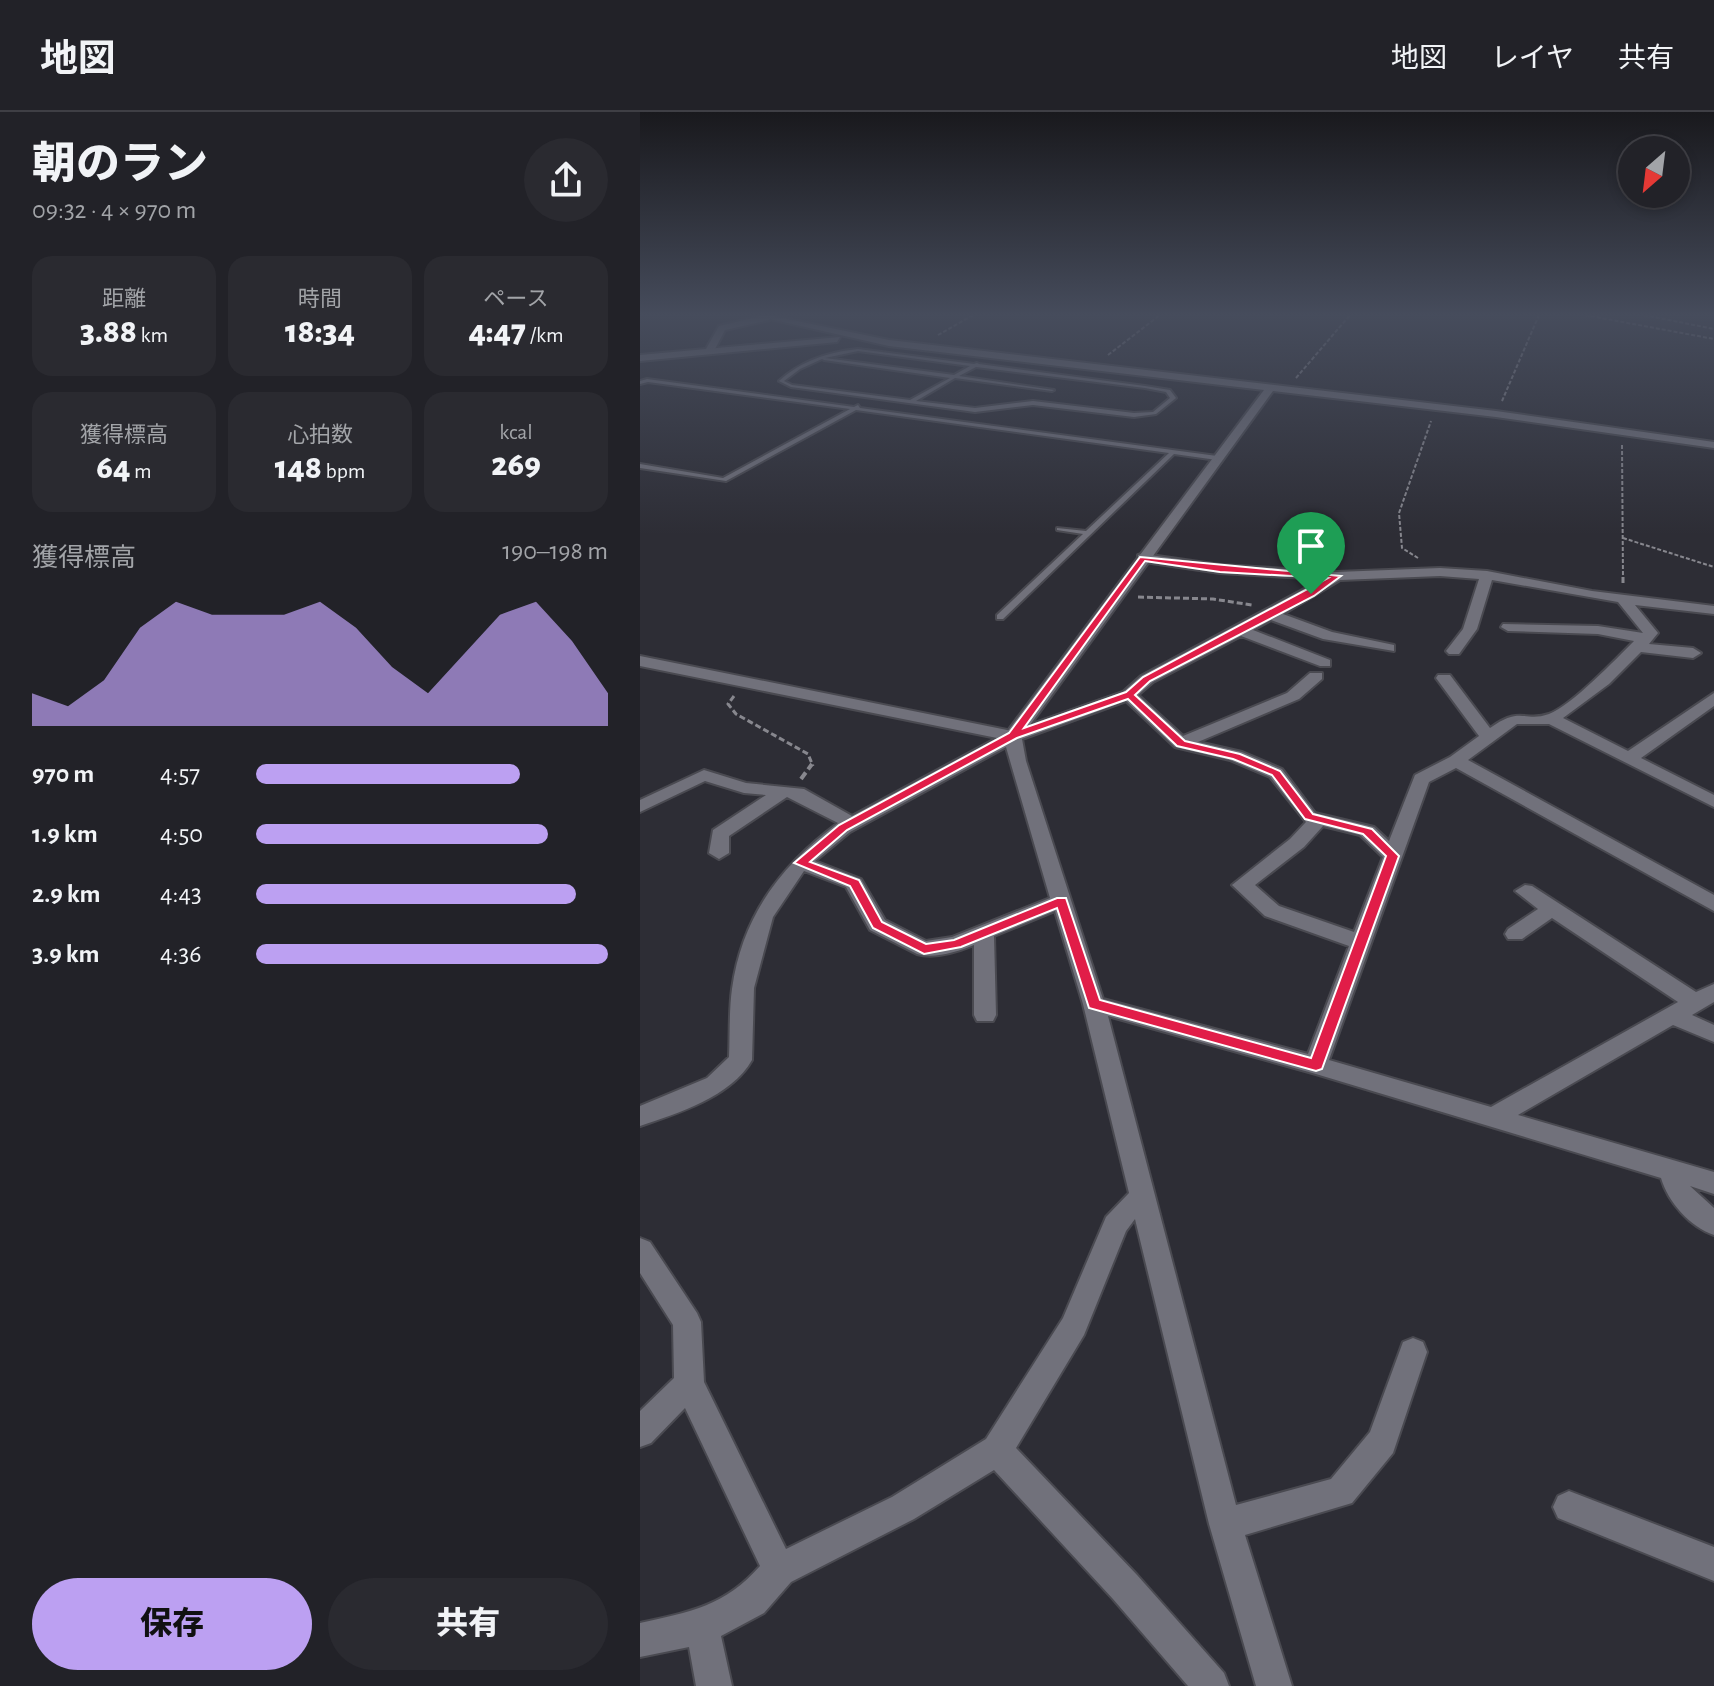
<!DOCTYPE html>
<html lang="ja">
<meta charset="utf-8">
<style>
:root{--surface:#222228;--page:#2a2a30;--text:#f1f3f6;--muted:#a2a4a8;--line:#3f3f45;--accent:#bca0f2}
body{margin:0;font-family:"Alegreya Sans","Noto Sans JP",sans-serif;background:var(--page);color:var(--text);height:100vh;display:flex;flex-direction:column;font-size:30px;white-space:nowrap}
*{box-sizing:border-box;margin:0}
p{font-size:26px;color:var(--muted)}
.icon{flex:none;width:44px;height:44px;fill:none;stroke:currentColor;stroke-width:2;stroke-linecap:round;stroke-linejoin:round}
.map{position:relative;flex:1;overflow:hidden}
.drawer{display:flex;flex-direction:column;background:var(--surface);width:640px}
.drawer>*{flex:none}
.needle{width:52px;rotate:208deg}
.buttons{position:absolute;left:978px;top:24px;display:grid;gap:16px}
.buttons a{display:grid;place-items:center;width:72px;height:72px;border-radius:50%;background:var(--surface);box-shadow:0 4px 12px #0003,0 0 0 2px var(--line);font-size:40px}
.pin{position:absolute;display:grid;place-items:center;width:68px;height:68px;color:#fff;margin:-82px -34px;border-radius:50% 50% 50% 0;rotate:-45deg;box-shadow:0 0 8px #0007}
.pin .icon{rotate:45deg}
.round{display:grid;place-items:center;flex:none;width:84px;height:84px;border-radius:42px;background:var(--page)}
.summary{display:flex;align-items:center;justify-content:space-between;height:136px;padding:0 32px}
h1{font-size:44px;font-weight:800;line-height:60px}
.figures{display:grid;grid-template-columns:repeat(3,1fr);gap:12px;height:136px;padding:8px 32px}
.figures div{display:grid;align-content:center;border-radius:20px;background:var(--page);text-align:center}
.figures b{font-size:34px;font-weight:800}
.figures small{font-size:22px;font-weight:400}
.figures p{font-size:22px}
.chart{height:224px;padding:16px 32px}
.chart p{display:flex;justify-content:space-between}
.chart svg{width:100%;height:144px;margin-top:8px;fill:var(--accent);opacity:.7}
.cta{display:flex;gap:16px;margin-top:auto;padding:16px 32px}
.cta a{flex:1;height:92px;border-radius:48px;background:var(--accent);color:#111;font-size:32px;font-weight:800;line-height:92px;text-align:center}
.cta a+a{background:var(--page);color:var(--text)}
ul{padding:0 32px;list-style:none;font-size:26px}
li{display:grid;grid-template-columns:128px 96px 1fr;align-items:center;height:60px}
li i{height:20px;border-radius:10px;background:var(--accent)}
header{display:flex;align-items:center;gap:48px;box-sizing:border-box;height:112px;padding:0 40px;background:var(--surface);border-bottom:2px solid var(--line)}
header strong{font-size:38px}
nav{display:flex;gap:44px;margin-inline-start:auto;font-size:28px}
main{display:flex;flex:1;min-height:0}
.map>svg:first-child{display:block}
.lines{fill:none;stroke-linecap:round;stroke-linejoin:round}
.lane-casing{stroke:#4a4a51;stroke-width:4}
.street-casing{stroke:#4a4a51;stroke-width:4}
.secondary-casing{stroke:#4a4a51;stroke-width:4}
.path-far2{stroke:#87878e;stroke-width:2;stroke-dasharray:4 2;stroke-linecap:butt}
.path-far1{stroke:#87878e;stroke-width:3;stroke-dasharray:6 3;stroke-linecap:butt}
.path{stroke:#87878e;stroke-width:4;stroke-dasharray:8 4;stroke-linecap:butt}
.lane{fill:#71717b;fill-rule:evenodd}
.street{fill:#71717b;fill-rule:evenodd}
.secondary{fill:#71717b;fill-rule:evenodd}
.route{fill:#e11d48;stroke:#fff;stroke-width:2;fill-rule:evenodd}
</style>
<header>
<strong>地図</strong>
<nav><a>地図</a><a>レイヤ</a><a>共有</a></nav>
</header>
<main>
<section class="drawer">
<div class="summary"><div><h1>朝のラン</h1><p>09:32 · 4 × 970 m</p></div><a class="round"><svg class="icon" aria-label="share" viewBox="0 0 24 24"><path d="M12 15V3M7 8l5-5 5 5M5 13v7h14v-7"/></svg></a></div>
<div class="figures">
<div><p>距離</p><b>3.88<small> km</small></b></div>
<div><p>時間</p><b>18:34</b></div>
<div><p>ペース</p><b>4:47<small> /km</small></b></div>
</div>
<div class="figures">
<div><p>獲得標高</p><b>64<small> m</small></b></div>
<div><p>心拍数</p><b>148<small> bpm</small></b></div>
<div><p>kcal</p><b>269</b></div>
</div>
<div class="chart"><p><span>獲得標高</span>190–198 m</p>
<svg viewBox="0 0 160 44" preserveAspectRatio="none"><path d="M0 44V34L10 38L20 30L30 14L40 6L50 10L60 10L70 10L80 6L90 14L100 26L110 34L120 22L130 10L140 6L150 18L160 34V44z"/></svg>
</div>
<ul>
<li><b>970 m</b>4:57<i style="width:75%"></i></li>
<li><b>1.9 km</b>4:50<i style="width:83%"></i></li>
<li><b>2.9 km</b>4:43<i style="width:91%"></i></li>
<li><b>3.9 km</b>4:36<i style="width:100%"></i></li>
</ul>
<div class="cta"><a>保存</a><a>共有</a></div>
</section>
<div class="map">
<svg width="1074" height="1574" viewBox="0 0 1074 1574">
<rect width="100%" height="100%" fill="#2d2d35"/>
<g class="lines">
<defs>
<path id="lane" d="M 218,237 L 334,252 L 337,251 L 339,252 L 505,274 L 530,278 L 536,286 L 516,302 L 494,305 L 393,293 L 335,300 L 151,275 L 139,269 C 161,249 188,240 218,237 ZM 218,239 L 330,254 L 314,263 L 185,246 ZM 182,247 L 184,248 L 310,266 L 270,288 L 152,273 L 144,269 L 160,257 ZM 336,255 L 505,276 L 526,280 L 530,286 L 513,300 L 494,301 L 393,289 L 335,296 L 276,289 L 315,266 L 412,279 L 414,278 L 319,264 Z
M 7,267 L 214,295 L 218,293 L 220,296 L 577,344 L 580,346 L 577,348 L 534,342 L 363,507 L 357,507 L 357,503 L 443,422 L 417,418 L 417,416 L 446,419 L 529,341 L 216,298 L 86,369 L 0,356 L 0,352 L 83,366 L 210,297 L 8,270 L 0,272 L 0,269 Z"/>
<path id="street" d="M 126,203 L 129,208 L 85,218 L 74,239 L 66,237 L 79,214 Z
M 503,442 L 580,453 L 697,460 L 800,456 L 847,459 L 952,479 L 1074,494 L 1074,502 L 995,493 L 1018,521 L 1009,532 L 1053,536 L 1061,541 L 1053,546 L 1001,540 L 969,572 L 923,606 L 988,639 L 1074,581 L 1074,594 L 1001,646 L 1074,683 L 1074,695 L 909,612 L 877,612 L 828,648 L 1074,783 L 1074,799 L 816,656 L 789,670 L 689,948 L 851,995 L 1038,890 L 912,806 L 882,827 L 868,827 L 865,822 L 868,817 L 898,797 L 875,779 L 885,773 L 892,774 L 1056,880 L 1074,872 L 1074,890 L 1052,903 L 1074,913 L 1074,930 L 1033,913 L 878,1003 L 1074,1060 L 1074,1082 L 1050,1074 L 1074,1096 L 1074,1123 C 1050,1115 1028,1090 1021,1066 L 676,962 L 468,904 L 596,1393 L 691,1367 L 730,1320 L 763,1230 L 773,1226 L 783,1230 L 787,1240 L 753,1341 L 712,1391 L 605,1423 L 652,1574 L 616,1574 L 569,1412 L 495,1107 L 486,1119 L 444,1223 L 376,1336 L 497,1463 L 584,1561 L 589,1574 L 548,1574 L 473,1487 L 354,1358 L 274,1407 L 151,1470 L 124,1501 L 81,1524 L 92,1574 L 56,1574 L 49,1535 L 0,1545 L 0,1511 C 50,1500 85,1494 120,1454 L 45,1296 L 11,1331 L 0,1335 L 0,1299 L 34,1266 L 33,1213 L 0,1161 L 0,1126 L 10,1130 L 57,1201 L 61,1210 L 64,1270 L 146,1437 L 252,1385 L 346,1327 L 423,1206 L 466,1105 L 489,1081 L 443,892 L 415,799 L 354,824 L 356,903 L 353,909 L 337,909 L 334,903 L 334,833 C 317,840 294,847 277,842 L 230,818 L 206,775 L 164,759 L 133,805 L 114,876 L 112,948 C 91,985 38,1001 0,1014 L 0,994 L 67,966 L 89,945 C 90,923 89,899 92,877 C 102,805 140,754 198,711 L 147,685 L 89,724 L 89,741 L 79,747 L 69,741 L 73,718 L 126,683 L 104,681 L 65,669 L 0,700 L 0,688 L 64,658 L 106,671 L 164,677 L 212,704 L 357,626 L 0,554 L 0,544 L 372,619 L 483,580 L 501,564 L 683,467 L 580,461 L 498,449 L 498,443 ZM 800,464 L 839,467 L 823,517 L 806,539 L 809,542 L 819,542 L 837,517 L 852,468 L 978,490 L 1003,521 L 958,514 L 863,512 L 861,515 L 868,519 L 958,522 L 994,529 C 976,547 931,594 909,602 C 884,611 882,593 850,616 L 810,563 L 798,563 L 796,566 L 839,624 L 810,645 L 775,663 L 749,729 L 734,715 L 675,701 L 642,657 L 602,640 L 558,630 L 659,587 L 682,567 L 682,561 L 670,561 L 647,581 L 543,624 L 498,583 L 513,570 L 601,524 L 680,554 L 690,554 L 690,548 L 613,518 L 631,508 L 683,527 L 754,539 L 754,533 L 692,520 L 643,502 L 700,468 ZM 486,589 L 535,635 L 590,648 L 630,665 L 666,710 L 650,727 L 592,773 L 625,804 L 709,834 L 668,942 L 463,887 L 386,649 L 382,627 ZM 366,635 L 410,786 L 312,825 L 286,829 L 245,808 L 221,767 L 175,749 L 210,720 ZM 683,714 L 720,723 L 743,745 L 714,820 L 639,794 L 615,773 L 664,735 Z
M 929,1379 L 1074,1435 L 1074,1469 L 918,1406 L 913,1395 L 918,1384 Z"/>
<path id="secondary" d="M 112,203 L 128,203 L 249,228 L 856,299 L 1074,330 L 1074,336 L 856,305 L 633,279 L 379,628 L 367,628 L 367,620 L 624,278 L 249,234 Z
M 200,225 L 197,230 L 0,249 L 0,243 Z"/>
</defs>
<use href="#lane" class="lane-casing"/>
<use href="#street" class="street-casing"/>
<use href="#secondary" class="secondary-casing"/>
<path class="path-far2" d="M 945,203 L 1074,227
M 1004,203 L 1074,217
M 298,223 L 333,203
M 468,243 L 520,203
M 656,266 L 710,203
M 862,289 L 899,203
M 982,333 L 983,467
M 983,426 L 1074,455
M 778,446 L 762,436 L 759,401 L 791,309"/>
<path class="path-far1" d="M 983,465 L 983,472
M 498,485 L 573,487 L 612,493
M 94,584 L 88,592 L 96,602 L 168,642 L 173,654"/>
<path class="path" d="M 161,667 L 172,652"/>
<use href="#lane" class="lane"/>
<use href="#street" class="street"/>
<use href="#secondary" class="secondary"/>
</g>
<linearGradient id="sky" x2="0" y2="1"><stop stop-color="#19191d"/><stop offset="0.48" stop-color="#464c5c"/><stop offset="1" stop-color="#464c5c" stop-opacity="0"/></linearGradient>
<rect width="1074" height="423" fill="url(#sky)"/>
<path class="route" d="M 500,445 L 701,464 L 674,484 L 510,569 L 495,583 L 545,629 L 600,642 L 640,659 L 673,702 L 732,717 L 759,744 L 682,957 L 676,959 L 449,896 L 417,796 L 321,835 L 284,842 L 233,816 L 210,774 L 154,751 L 199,713 L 369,621 ZM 505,449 L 580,460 L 688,466 L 503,565 L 486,580 L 384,616 ZM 488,587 L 537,634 L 593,647 L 632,663 L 665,707 L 723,722 L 746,744 L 671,946 L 460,888 L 426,786 L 417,786 L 314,828 L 286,832 L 242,810 L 219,768 L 170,750 L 207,718 L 377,626 Z"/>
</svg>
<div class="buttons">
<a><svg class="needle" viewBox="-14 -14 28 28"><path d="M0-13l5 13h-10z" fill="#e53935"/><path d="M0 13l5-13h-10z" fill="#a2a4a8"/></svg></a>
</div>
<div class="pin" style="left:671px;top:482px;background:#1e9e55"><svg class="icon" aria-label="arrive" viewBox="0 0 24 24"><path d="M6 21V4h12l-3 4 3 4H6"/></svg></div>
</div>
</main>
